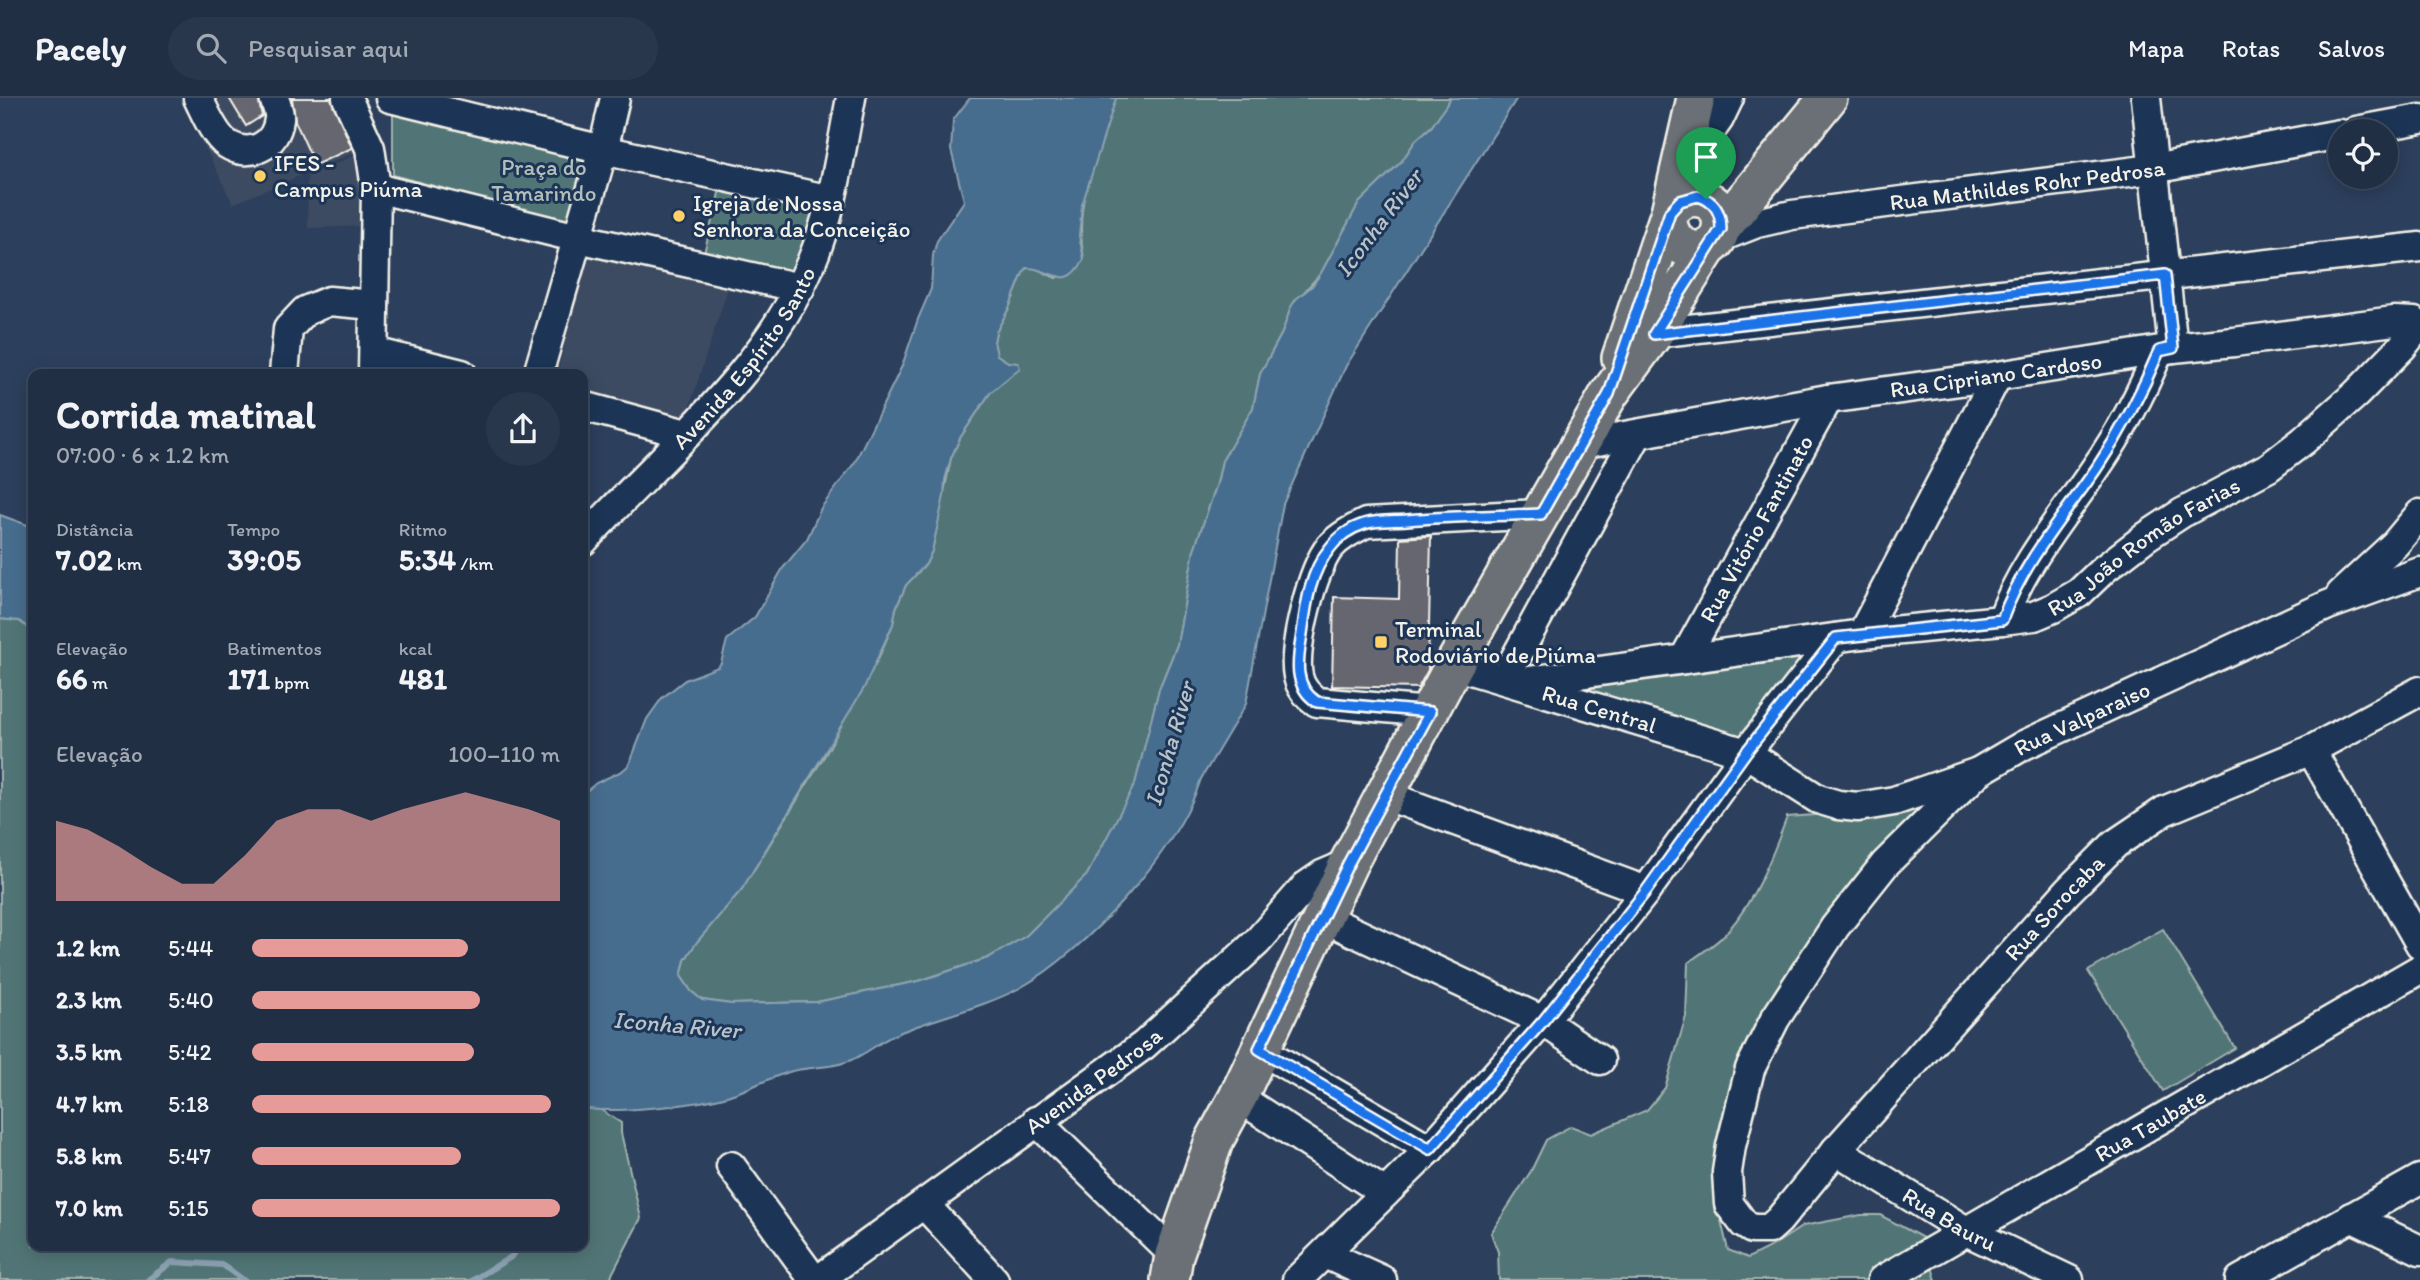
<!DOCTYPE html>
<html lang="pt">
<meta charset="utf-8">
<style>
:root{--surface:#212f45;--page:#29374c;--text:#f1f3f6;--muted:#a2a9b3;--line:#3e4a5e;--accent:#e69b98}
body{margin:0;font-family:Itim,sans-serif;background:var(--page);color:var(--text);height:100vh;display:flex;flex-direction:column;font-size:26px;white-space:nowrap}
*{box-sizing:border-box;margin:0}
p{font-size:23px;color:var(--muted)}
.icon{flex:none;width:38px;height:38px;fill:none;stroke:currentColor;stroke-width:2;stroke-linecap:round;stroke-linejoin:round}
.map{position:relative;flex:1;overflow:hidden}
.sheet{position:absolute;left:28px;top:271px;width:560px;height:882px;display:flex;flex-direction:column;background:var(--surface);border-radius:14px;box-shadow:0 4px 18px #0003,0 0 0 2px var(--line)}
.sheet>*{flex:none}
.tools{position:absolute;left:2328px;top:21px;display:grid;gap:14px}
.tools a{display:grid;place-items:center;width:70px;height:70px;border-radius:50%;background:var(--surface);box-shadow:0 4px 18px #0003,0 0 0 2px var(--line);font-size:35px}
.pin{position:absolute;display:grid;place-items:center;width:60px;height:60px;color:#fff;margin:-72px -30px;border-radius:50% 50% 50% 0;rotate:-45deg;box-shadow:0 0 7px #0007}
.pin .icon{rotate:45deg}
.round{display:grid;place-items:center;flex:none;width:74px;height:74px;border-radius:37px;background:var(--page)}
.overview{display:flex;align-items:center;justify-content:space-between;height:119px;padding:0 28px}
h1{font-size:38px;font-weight:800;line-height:52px}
.stats{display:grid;grid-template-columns:repeat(3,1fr);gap:10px;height:119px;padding:7px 28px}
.stats div{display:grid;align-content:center}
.stats b{font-size:30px;font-weight:800}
.stats small{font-size:19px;font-weight:400}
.stats p{font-size:19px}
.chart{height:196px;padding:14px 28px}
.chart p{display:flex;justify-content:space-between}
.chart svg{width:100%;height:126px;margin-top:7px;fill:var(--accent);opacity:.7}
ul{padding:0 28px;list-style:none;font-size:23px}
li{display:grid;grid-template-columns:112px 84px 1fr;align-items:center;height:52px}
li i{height:18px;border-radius:9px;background:var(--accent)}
header{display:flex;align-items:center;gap:42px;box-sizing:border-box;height:98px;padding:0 35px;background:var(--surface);border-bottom:2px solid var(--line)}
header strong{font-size:33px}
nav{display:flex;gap:38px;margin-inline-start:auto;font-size:24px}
.search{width:490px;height:63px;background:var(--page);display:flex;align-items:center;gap:18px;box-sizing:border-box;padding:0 24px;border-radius:38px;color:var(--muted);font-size:26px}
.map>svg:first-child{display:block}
.built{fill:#3d4b62}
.green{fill:#517576;stroke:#a2b3af;stroke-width:2}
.water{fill:#466d8e;stroke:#8ca2b2;stroke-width:2}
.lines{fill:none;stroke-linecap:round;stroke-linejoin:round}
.stream{stroke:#8ca2b2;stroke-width:6}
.building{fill:#666670;stroke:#f4f1e8;stroke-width:2}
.minor-casing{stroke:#f4f1e8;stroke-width:33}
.major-casing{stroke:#f4f1e8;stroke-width:42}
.minor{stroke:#1d3557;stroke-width:28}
.major{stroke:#6a7074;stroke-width:37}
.route-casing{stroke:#fff;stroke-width:14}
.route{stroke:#1a73e8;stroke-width:9}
.poi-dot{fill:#ffd166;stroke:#1d3557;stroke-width:2.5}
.labels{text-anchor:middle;stroke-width:6;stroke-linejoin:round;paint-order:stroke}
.poi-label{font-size:23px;fill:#f4f1e8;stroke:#1d3557;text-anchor:start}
.park-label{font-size:23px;fill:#b3bfba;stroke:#1d3557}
.street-label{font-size:23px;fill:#f4f1e8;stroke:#1d3557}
.water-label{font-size:24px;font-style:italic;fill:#b7c3c8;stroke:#1d3557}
</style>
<header>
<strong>Pacely</strong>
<div class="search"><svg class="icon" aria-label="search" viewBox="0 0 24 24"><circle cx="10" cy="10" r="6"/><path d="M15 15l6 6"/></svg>Pesquisar aqui</div>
<nav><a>Mapa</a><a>Rotas</a><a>Salvos</a></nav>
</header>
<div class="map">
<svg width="2420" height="1182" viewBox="0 0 2420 1182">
<rect width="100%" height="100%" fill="#2c3f5c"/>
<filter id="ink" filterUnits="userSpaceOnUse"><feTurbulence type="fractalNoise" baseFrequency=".0143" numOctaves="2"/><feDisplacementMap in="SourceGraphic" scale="14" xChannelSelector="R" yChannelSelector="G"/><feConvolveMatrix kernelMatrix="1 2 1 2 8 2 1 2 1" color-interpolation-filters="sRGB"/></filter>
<g filter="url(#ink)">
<path class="built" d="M 181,0 L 342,0 L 365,50 L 233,106 Z
M 364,54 L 366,128 L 308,130 L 307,77 Z
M 588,154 L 729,187 L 686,319 L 583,293 L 583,276 L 557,276 Z"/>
<path class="green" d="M 1116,0 L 1451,0 L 1432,28 L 1416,42 L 1402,63 L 1359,105 L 1321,175 L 1291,209 L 1282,235 L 1260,276 L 1253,310 L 1222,363 L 1217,386 L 1194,452 L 1177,547 L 1159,591 L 1135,687 L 1087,777 L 1026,838 L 988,860 L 919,883 L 817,904 L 731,906 L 702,902 L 691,893 L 681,878 L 685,862 L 696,845 L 742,791 L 825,657 L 879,559 L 893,526 L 896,510 L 906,487 L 926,466 L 932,453 L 951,360 L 960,340 L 990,295 L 1018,265 L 1008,264 L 997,257 L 994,244 L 996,234 L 1009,210 L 1023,175 L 1027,170 L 1035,170 L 1056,180 L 1084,161 C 1072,104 1098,53 1116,0 Z
M 393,12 L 594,59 L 576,126 L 393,77 Z
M 720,91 L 821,114 L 795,177 L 704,155 Z
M 0,521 L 19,523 L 33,533 L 33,1148 L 583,1148 L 583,1010 L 601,1012 L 621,1025 L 621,1035 L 641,1120 L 609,1182 L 0,1182 Z
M 1833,542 L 1740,657 L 1504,590 Z
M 1935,691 L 1917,733 L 1770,935 L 1716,1048 L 1715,1097 L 1728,1152 L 1748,1160 L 1774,1147 L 1803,1128 L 1861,1117 L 1880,1117 L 1923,1140 L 1936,1182 L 1499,1182 L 1498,1154 L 1491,1135 L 1531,1073 L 1546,1042 L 1571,1028 L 1591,1036 L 1647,1012 L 1665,990 L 1686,918 L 1688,865 C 1700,855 1717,846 1727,834 C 1755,802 1772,759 1787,719 L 1870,713 Z
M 2163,831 L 2235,950 L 2163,993 L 2088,873 Z"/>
<path class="water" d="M 970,0 L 1116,0 L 1082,107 L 1079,138 L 1084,161 C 1066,196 1052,170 1027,170 L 1023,175 L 1009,210 L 996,234 L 994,244 L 997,257 L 1008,264 L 1018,265 L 1020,270 L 990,295 L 960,340 L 951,360 L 945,382 L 944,398 L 932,453 L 926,466 L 906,487 L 896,510 L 893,526 L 864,590 L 742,791 L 696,845 L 685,862 L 681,878 L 691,893 L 702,902 L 731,906 L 817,904 L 919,883 L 988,860 L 1026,838 L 1087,777 L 1135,686 L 1159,591 L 1177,547 L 1194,452 L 1217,386 L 1222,363 L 1253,310 L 1260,276 L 1282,235 L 1291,209 L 1296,201 L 1312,188 L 1321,175 L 1359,105 L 1402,63 L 1416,42 L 1432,28 L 1451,0 L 1517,0 L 1346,268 L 1283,406 L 1246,606 L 1201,681 C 1178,753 1085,854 1020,890 C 982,910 941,918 901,934 C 881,941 866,958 846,964 C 827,971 807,968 789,974 C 768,980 750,991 730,997 C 700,1007 612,1016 583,1010 L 583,696 L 596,685 L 622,673 L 629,667 L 647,621 L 662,600 L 685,582 L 718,569 L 721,565 L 727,542 L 755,519 L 783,470 L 807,441 L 821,410 L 855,364 L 902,268 L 918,221 L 931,191 L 933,157 L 937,143 L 964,103 L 951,52 L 953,22 Z
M 0,417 L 33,429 L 33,533 L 19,523 L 0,521 Z"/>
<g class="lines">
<path class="stream" d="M 148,1182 L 172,1164 L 223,1167 L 243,1182
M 473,1182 L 511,1159 L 518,1148"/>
</g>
<path class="building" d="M 229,0 L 258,0 L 262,18 L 246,28 Z
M 292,0 L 331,0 L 352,50 L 315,67 L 295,23 Z
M 1431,438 L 1428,572 L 1418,590 L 1332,588 L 1334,499 L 1399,501 L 1400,440 Z"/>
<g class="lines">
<defs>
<g id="minor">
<path d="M 198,0 C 205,14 214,37 227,46 C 250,61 276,48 279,21 C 280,14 276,7 274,0"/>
<path d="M 347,0 L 370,50 L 376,90 L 373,276"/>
<path d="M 390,0 L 603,52 L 831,102"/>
<path d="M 2146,0 L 2173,250"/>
<path d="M 2356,33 L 2420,21"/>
<path d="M 1702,45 L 1719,21 L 1729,0"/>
<path d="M 376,90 L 578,140 L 800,190"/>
<path id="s1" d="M 1716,141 L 1757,125 L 1792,117 L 2153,71 L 2340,36"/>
<path d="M 1654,235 L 2420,149"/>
<path d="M 374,254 L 462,276"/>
<path d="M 284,276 L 288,231 L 305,213 L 329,203 L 374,207"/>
<path d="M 538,276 L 603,52 L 615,0"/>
<path d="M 583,308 L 686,336"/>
<path id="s2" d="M 583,443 C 661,358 766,273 811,165 C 833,113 840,56 851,0"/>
<path d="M 2341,496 L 2395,446 L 2420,416"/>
<path d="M 2002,522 C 2022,466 2062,420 2095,371 C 2121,334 2142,294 2159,253"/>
<path d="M 1862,536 L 1997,278"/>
<path id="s3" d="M 1684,561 L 1828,301"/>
<path id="s4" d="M 1454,567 L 1746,655 L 1818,701 L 1838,707 L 1858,709 L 1894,703 L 1978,674 L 2024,647 L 2328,507 L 2420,474"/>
<path d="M 1504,581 L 1637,337"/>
<path id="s5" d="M 1516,585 L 1862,536 L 2002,522 L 2034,518 L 2053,510 L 2079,495 L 2104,471 L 2147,438 L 2182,415 L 2269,369 L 2303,343 L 2356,296 L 2402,249 L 2413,235 L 2414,224 L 2394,223 L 2234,244 L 2173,250 L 1997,278 L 1828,301 L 1581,346"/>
<path d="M 1430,614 L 1317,604 C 1308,598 1300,589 1298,578 C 1292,551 1312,471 1330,449 C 1340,438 1352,432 1366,425 L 1541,416"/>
<path d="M 2311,652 L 2420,846"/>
<path id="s6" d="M 1978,674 L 1885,766 L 1835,829 L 1775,921 L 1750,971 L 1731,1048 L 1727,1074 L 1729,1106 L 1744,1126 L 1752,1131 L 1769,1131 L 1779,1122 L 1836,1052 L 2068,793 L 2115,746 L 2164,713 L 2311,652 L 2420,593"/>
<path d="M 1385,697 L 1646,793"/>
<path d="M 1324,820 L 1543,923 L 1600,962"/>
<path d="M 1259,951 L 1430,1051"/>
<path d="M 1238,999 L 1385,1095"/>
<path d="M 1036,1023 L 1174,1157"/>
<path id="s7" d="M 1836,1052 L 1966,1133 L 2069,1182"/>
<path d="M 731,1068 L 814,1182"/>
<path d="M 924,1106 L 994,1182"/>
<path d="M 2351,1119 L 2420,1152"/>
<path d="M 1325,1156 L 1382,1182"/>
<path id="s8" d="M 818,1182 L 1144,947 L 1257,844 L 1306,788 L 1322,777 L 1348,766"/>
<path d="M 1297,1182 L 1430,1051 L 1543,923 L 1646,793 L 1746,655 L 1836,540"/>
<path id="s9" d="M 1882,1182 L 2420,871"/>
<path d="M 2240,1182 L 2420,1081"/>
</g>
<path id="major" d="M 1670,114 L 1696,0
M 1721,131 L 1828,0
M 1621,260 L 1670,114 C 1684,89 1726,98 1721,130 C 1715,164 1670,157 1668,122
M 1170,1182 L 1174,1157 L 1214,1043 L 1238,999 L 1348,766 L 1454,567 L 1609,296 L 1654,235 L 1709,148"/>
</defs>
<use href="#minor" class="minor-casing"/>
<use href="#major" class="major-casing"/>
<use href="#minor" class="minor"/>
<use href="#major" class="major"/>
</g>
</g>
<g class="lines" filter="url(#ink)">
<defs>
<path id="route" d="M 1698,98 C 1715,103 1721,114 1721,131 L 1654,236 L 2165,177 L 2173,250 L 2159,253 C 2142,294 2121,334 2096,371 C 2062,420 2022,466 2002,522 L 1836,540 L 1746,654 L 1646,793 L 1543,923 L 1430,1051 L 1259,951 L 1348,766 L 1430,614 L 1317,604 C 1292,588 1298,560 1302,536 C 1306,506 1310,474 1330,450 C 1338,439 1351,430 1364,426 C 1377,422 1394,423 1407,422 C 1452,418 1497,418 1541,416 L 1609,296 L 1670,114 L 1680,103 Z"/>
</defs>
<use href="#route" class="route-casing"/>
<use href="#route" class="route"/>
</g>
<g class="poi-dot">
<circle cx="260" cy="78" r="7"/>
<circle cx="679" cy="118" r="7"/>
<rect x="1374" y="537" width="14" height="14" rx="3.5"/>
</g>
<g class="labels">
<g class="poi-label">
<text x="274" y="73">IFES -<tspan x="274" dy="26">Campus Piúma</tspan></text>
<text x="693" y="113">Igreja de Nossa<tspan x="693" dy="26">Senhora da Conceição</tspan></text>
<text x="1395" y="539">Terminal<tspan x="1395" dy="26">Rodoviário de Piúma</tspan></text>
</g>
<g class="park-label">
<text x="544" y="77">Praça do<tspan x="544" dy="26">Tamarindo</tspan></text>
</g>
<g class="street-label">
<text dy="8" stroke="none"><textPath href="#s1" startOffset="317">Rua Mathildes Rohr Pedrosa</textPath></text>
<text dy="8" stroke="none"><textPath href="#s2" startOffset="245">Avenida Espírito Santo</textPath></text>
<text transform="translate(1996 277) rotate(-8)" y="8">Rua Cipriano Cardoso</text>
<text dy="8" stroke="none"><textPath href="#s3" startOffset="149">Rua Vitório Fantinato</textPath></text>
<text dy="8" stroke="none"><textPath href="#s5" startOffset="653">Rua João Romão Farias</textPath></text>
<text dy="8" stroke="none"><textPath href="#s4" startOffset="152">Rua Central</textPath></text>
<text dy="8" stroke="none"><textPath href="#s4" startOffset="674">Rua Valparaiso</textPath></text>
<text dy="8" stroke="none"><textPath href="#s6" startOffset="996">Rua Sorocaba</textPath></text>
<text dy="8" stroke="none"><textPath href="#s8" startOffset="340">Avenida Pedrosa</textPath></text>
<text dy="8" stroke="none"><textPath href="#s9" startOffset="310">Rua Taubate</textPath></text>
<text dy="8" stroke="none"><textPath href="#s7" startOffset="133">Rua Bauru</textPath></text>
</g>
<g class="water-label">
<text transform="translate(1379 125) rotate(-53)" y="8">Iconha River</text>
<text transform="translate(1170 646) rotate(-74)" y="8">Iconha River</text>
<text transform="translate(677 927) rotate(5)" y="8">Iconha River</text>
</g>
</g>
</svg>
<div class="tools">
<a><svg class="icon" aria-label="locate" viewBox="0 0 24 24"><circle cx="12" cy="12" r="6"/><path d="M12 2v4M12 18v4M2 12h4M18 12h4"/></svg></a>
</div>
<div class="pin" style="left:1706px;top:101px;background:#1e9e55"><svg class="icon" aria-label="arrive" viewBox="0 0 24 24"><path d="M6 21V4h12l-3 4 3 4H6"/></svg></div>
<section class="sheet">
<div class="overview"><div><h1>Corrida matinal</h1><p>07:00 · 6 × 1.2 km</p></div><a class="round"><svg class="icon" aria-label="share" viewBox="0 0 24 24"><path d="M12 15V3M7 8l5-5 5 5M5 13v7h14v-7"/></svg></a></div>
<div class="stats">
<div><p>Distância</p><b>7.02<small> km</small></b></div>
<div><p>Tempo</p><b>39:05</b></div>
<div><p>Ritmo</p><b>5:34<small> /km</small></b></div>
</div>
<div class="stats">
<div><p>Elevação</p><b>66<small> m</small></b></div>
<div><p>Batimentos</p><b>171<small> bpm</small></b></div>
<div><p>kcal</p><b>481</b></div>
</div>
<div class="chart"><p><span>Elevação</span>100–110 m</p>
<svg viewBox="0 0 160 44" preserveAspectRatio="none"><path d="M0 44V16L10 19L20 25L30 32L40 38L50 38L60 28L70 16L80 12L90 12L100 16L110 12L120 9L130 6L140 9L150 12L160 16V44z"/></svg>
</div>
<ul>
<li><b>1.2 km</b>5:44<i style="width:70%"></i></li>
<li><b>2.3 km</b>5:40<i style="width:74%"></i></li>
<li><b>3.5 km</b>5:42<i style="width:72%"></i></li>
<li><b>4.7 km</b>5:18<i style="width:97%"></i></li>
<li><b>5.8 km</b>5:47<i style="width:68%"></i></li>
<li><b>7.0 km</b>5:15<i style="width:100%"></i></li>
</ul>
</section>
</div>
